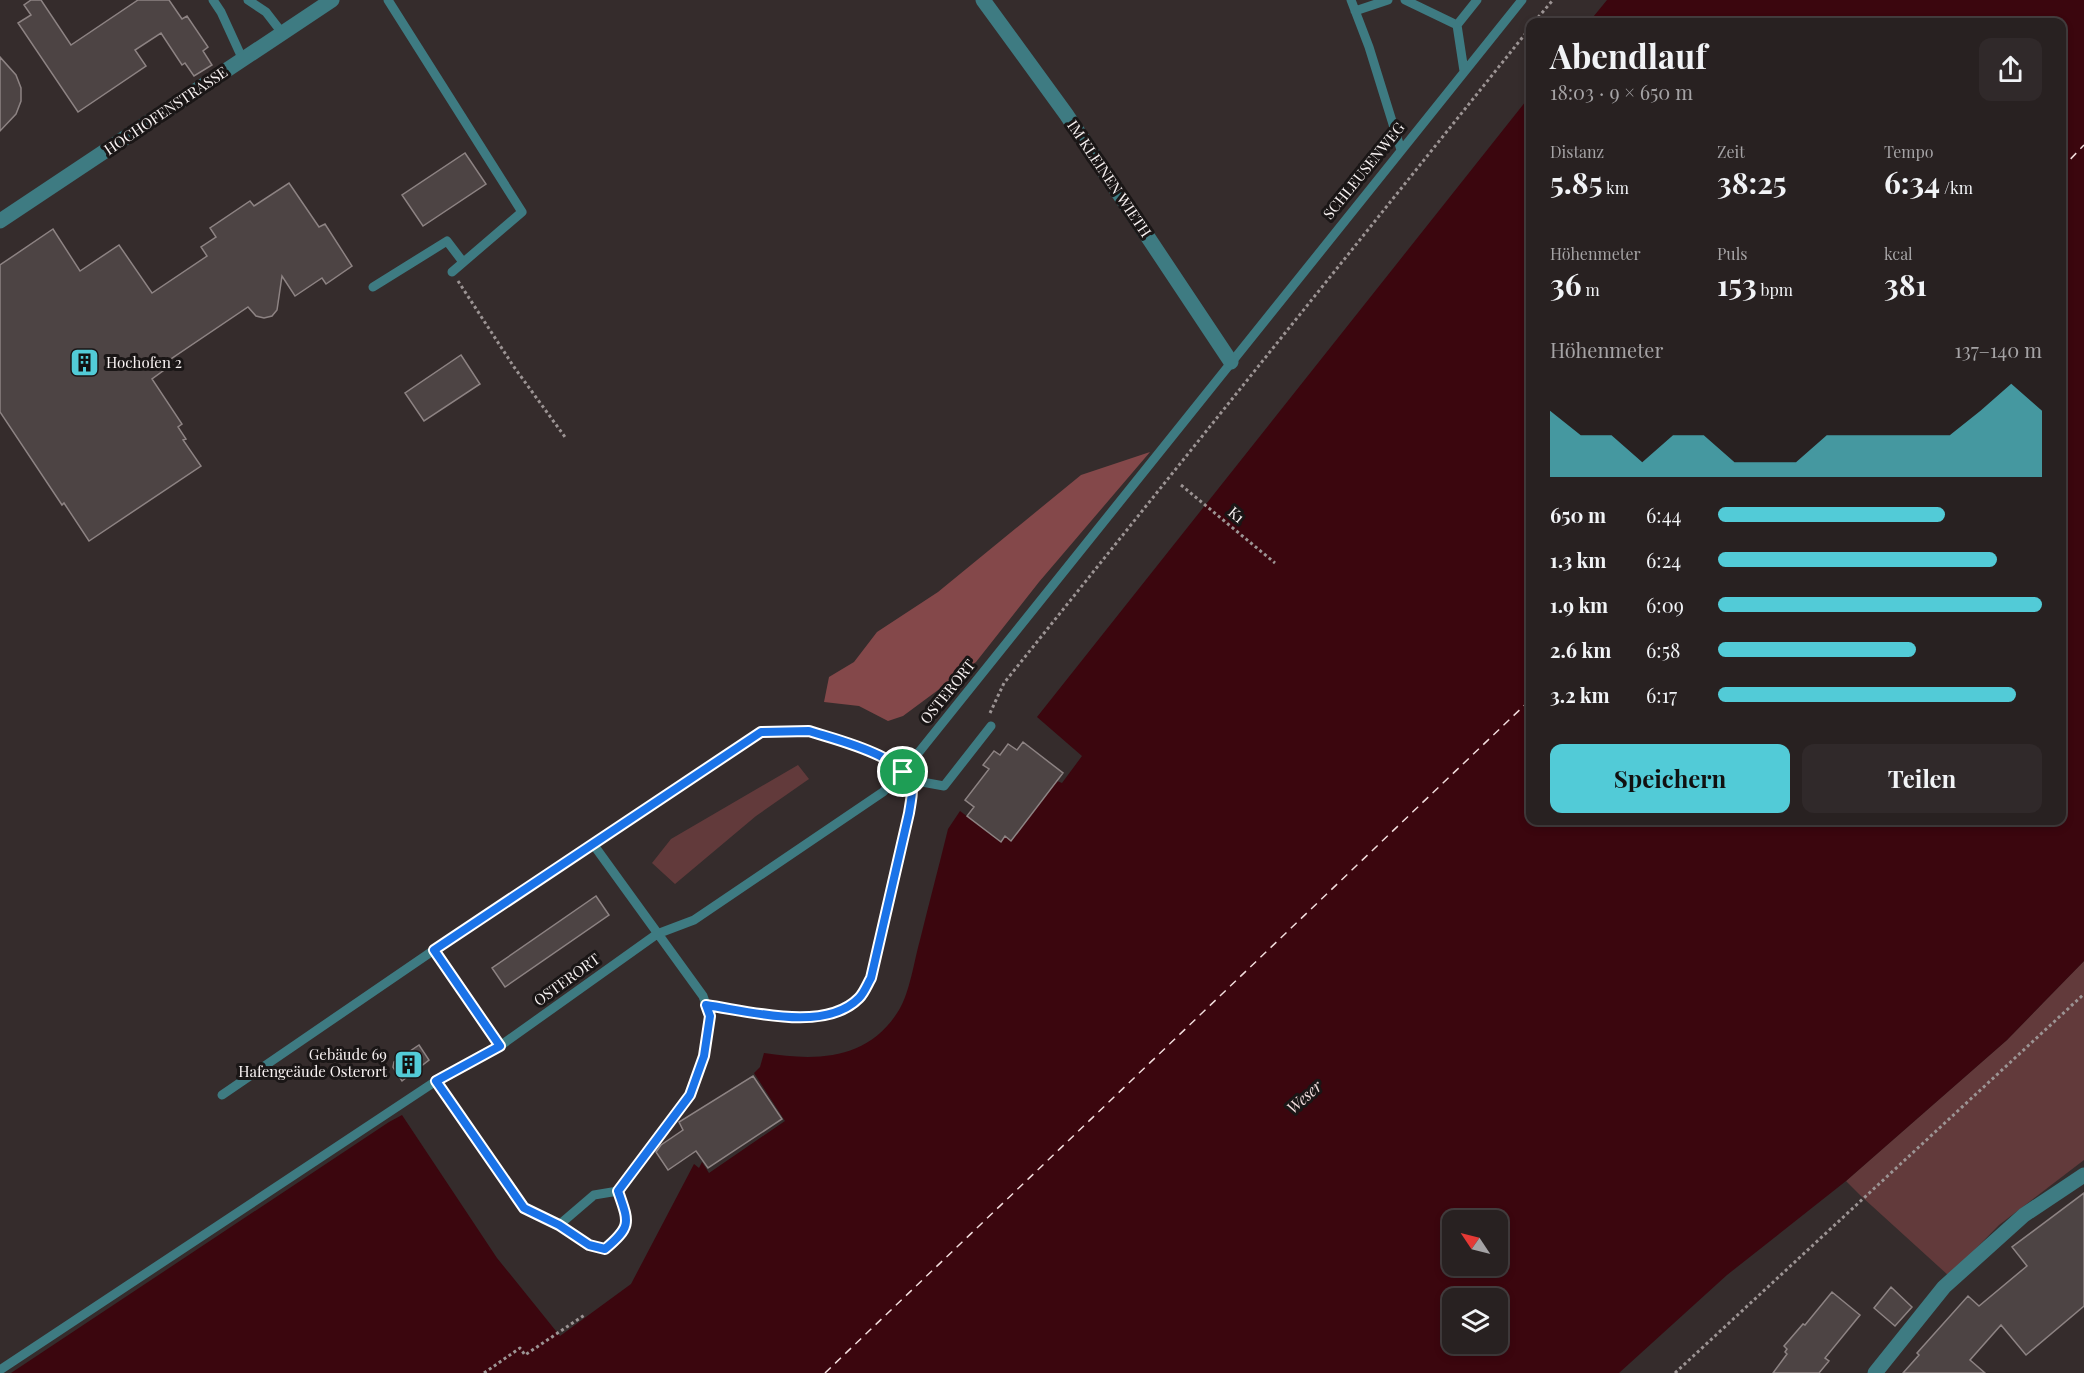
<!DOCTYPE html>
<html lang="de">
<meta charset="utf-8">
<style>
:root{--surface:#282121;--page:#30292a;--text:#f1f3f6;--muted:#a5a3a5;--line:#443e3f;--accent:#52cbd7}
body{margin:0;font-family:"Playfair Display",serif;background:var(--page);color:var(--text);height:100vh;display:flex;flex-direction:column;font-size:22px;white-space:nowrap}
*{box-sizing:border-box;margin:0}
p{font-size:20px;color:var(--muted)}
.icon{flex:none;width:33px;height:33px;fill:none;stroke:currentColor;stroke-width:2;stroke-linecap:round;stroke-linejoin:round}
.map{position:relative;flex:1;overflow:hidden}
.panel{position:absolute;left:1526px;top:18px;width:540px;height:807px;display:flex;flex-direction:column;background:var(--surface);border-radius:12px;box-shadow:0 3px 9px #0003,0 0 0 2px var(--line)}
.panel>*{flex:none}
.needle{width:39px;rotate:305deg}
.fabs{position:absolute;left:1442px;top:1210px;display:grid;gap:12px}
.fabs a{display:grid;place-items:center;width:66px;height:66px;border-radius:12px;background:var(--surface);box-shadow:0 3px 9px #0003,0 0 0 2px var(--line);font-size:30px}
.pin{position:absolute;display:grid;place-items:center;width:51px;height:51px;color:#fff;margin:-26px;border:3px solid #fff;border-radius:50%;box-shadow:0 2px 6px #0007}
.round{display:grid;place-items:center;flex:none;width:63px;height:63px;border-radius:12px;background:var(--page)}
.summary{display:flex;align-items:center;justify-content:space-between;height:102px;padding:0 24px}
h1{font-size:33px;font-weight:700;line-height:45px}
.figures{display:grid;grid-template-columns:repeat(3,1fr);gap:9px;height:102px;padding:6px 24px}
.figures div{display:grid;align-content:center}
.figures b{font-size:30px;font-weight:700}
.figures small{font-size:16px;font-weight:400}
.figures p{font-size:16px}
.chart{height:168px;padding:12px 24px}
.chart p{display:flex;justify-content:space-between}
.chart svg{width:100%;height:108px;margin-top:6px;fill:var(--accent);opacity:.7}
.cta{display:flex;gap:12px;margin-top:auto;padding:12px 24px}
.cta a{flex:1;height:69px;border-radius:12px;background:var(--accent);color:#111;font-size:24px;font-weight:700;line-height:69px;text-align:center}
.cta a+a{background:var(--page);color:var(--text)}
ul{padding:0 24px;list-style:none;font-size:20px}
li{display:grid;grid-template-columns:96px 72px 1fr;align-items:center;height:45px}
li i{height:15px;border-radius:8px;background:var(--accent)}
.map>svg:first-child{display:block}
.green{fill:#623a3b}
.forest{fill:#84484a}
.water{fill:#3b060e;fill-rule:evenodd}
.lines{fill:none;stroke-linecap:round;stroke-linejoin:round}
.ferry{stroke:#f2dddd;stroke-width:1.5;stroke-dasharray:8 6;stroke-linecap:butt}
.building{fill:#4d4444;stroke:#8d8383;stroke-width:1.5}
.path{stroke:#9c9494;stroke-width:3;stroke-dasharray:3 3;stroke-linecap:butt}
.service{stroke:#3e7b82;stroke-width:9}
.minor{stroke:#3e7b82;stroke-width:15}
.route-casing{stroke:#fff;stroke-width:12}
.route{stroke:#1a73e8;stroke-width:8}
.labels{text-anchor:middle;stroke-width:6;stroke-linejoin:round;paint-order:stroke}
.street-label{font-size:15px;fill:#f9f3f3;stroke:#1a1616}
.poi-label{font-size:15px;fill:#f9f3f3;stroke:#1a1616;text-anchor:start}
.water-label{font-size:16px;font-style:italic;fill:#f2dddd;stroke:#1a1616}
</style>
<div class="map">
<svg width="2084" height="1373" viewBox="0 0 2084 1373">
<rect width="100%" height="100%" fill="#352c2c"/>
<path class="green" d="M 798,765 L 809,779 L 756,816 L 675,884 L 652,863 L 671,839 Z
M 2084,961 L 2084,1160 L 1999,1225 L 1949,1276 L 1861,1196 L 1846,1181 L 2007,1040 Z"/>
<path class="forest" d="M 1150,452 L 1039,582 L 976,662 L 903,716 L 888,721 L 859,706 L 824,702 L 829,677 L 854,662 L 877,632 L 938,592 L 1081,475 Z"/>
<path class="water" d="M 1607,0 L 2084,0 L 2084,961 L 2007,1040 L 1846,1181 L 1727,1275 L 1619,1373 L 11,1373 L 389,1122 L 402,1115 L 497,1258 L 560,1336 L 631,1284 L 694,1164 L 699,1168 L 702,1162 L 709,1173 L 785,1121 L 754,1073 L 760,1067 L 764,1053 C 816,1061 868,1061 899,1010 C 910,992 914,961 920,940 C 929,903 939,866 948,829 L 960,811 L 1001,842 L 1005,836 L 1011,841 L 1057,781 L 1062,783 L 1082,756 L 1037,717 L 1530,96 L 1530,820 L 2061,820 L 2061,22 L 1589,22 ZM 1452,1221 L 1497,1221 L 1497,1266 L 1452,1266 ZM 1452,1299 L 1497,1299 L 1497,1344 L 1452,1344 Z"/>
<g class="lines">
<path class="ferry" d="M 2061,169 L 2084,145
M 825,1373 L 1530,700"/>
</g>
<path class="building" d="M 31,0 L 41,0 L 71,45 L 138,0 L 169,0 L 182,19 L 187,16 L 208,47 L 203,51 L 212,65 L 194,76 L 185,63 L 182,65 L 161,33 L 135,50 L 146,66 L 78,112 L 18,23 L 31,15 L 24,5 Z
M 0,57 L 16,75 L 21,88 L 21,101 L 16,114 L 0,131 Z
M 465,153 L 486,184 L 423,226 L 402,195 Z
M 289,183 L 319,227 L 325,224 L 352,266 L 326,284 L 322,278 L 295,296 L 282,276 L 277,310 L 272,316 L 264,318 L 256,316 L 248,307 L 168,361 L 171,365 L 152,379 L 182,424 L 178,427 L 186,439 L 183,440 L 201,466 L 89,541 L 64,503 L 62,505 L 0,412 L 0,265 L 53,229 L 80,271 L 119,245 L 152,293 L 207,256 L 201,247 L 216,237 L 210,228 L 250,201 L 254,206 Z
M 461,355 L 480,384 L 424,421 L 405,393 Z
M 1023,742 L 1063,773 L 1011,841 L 1005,836 L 1001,842 L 967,816 L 974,807 L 965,800 L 989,769 L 983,765 L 994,751 L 1000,755 L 1008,744 L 1017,750 Z
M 596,896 L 609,915 L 505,987 L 492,968 Z
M 419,1045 L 429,1060 L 402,1081 L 393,1067 L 394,1062 Z
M 753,1076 L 782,1119 L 708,1168 L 696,1151 L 668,1170 L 656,1152 L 661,1145 L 683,1130 L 679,1122 Z
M 2084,1193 L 2084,1306 L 2026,1355 L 2001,1325 L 1970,1360 L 1985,1373 L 1903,1373 L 1919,1355 L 1917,1353 L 1968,1296 L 1979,1306 L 2027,1266 L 2012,1247 Z
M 1891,1287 L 1912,1307 L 1895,1326 L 1874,1308 Z
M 1832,1292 L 1860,1315 L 1825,1358 L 1829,1361 L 1819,1373 L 1773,1373 L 1787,1354 L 1785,1352 L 1787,1349 L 1784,1346 L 1803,1324 L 1805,1325 Z"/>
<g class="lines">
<path class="path" d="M 1534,22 L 1553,0
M 458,281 L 514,367 L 565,437
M 1181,485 L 1275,563
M 990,713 L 1004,683 L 1530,28
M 720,1007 C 760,1013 826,1031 859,998 C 864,993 867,985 871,978 L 909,813 L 912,791
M 484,1373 L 520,1348 L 525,1355 L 586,1314
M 1675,1373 L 2084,994"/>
<path class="service" d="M 213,0 L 221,12 L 243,60
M 248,0 L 266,12 L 283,34
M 388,0 L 522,212 L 452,272
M 1351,0 L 1369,47 L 1401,150
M 1405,0 L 1457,25
M 1355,11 L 1388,0
M 1464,71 L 1457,25 L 1477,0
M 373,287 L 447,241 L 463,262
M 434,950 L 500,1046
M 436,1081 L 524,1207 L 559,1225 L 594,1195 L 618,1191 L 690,1096 L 704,1056 L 710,1016 L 703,996 L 593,844
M 222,1095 L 434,950 L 761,732 L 809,731 L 879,755 L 922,782 L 944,786 L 991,726
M 559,1225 L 589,1245 L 605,1249 C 632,1226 629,1223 618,1191
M 0,1370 L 436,1081 L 500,1046 L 657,934 L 694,920 L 883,792 L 903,772 L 1522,0"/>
<path class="minor" d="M 983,0 L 1066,114 L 1231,362
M 0,221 L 332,0
M 1875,1373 L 1944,1287 L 2024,1215 L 2084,1175"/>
</g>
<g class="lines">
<defs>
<path id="route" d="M 809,731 C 836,740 909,756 912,790 C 912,797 910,806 909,813 L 871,978 C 867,985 864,993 859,998 C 825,1033 749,1011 706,1005 L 710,1016 L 704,1056 L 690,1095 L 618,1191 C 629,1223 632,1226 605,1249 L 589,1245 L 559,1225 L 524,1208 L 436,1081 L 500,1046 L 434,950 L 761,732 Z"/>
</defs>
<use href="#route" class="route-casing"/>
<use href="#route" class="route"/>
</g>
<defs>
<symbol id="building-square" viewBox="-11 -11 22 22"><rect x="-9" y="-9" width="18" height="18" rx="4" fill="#52cbd7" stroke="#1a1616"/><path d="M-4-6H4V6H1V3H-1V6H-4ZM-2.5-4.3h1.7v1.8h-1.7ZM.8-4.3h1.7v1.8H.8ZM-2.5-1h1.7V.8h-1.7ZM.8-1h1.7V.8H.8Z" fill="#111"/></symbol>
</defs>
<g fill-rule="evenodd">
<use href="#building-square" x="68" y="346" width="33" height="33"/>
<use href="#building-square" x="392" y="1048" width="33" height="33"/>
</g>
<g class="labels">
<g class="street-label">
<text transform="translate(166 111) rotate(-34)" y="5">HOCHOFENSTRASSE</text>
<text transform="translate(1364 171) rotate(-51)" y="5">SCHLEUSENWEG</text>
<text transform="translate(1109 179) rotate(56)" y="5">IM KLEINEN WIETH</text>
<text transform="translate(1236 515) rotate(40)" y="5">K1</text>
<text transform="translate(948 692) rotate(-51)" y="5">OSTERORT</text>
<text transform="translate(567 980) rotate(-36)" y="5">OSTERORT</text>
</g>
<g class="poi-label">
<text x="106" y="368">Hochofen 2</text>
<text x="387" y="1060" text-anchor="end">Gebäude 69<tspan x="387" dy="17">Hafengeäude Osterort</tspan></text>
</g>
<g class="water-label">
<text transform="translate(1304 1097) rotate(-42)" y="6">Weser</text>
</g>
</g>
</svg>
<div class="fabs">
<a><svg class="needle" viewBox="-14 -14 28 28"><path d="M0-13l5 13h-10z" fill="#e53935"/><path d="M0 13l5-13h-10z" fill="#a5a3a5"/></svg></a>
<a><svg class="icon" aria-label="layers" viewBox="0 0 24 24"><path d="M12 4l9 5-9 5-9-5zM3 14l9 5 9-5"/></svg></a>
</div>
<div class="pin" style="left:903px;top:772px;background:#1e9e55"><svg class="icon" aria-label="arrive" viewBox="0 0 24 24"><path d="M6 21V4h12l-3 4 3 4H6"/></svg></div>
<section class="panel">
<div class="summary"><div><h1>Abendlauf</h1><p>18:03 · 9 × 650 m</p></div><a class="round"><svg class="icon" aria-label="share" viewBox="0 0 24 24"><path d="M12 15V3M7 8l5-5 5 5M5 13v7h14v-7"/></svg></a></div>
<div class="figures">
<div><p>Distanz</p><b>5.85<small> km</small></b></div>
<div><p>Zeit</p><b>38:25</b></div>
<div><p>Tempo</p><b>6:34<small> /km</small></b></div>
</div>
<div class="figures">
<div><p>Höhenmeter</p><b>36<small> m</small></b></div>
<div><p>Puls</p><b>153<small> bpm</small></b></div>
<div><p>kcal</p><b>381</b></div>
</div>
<div class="chart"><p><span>Höhenmeter</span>137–140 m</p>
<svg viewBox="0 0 160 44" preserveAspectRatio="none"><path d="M0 44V17L10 27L20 27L30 38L40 27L50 27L60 38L70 38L80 38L90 27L100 27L110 27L120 27L130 27L140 17L150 6L160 17V44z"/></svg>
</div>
<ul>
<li><b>650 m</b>6:44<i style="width:70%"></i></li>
<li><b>1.3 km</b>6:24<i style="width:86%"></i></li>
<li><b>1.9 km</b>6:09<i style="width:100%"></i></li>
<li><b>2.6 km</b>6:58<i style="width:61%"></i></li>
<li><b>3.2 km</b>6:17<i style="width:92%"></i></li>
</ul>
<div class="cta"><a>Speichern</a><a>Teilen</a></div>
</section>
</div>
